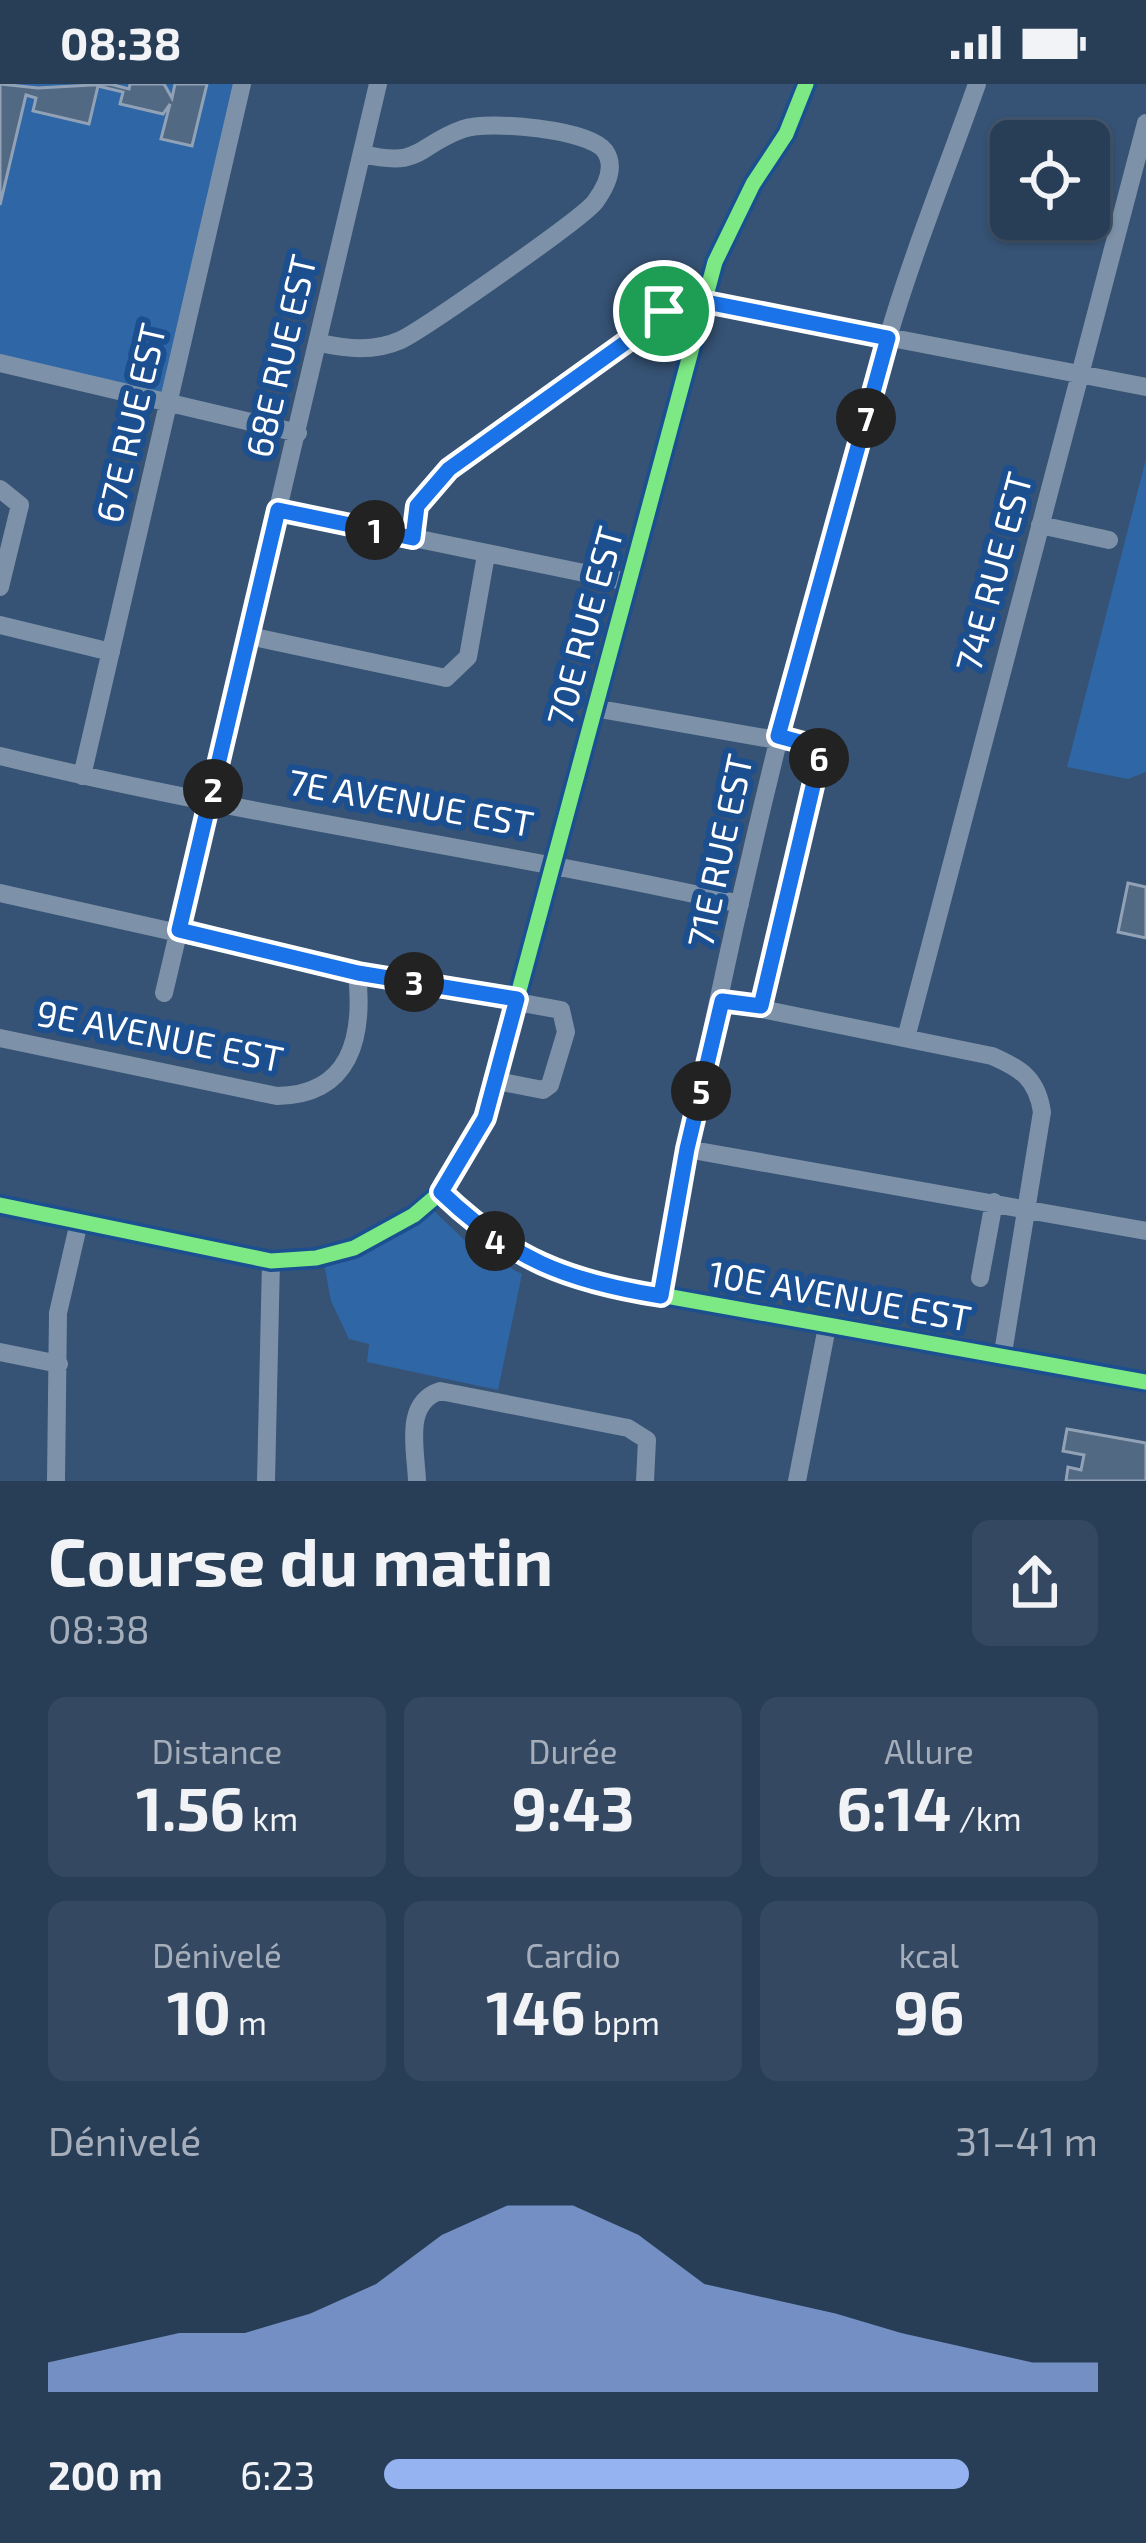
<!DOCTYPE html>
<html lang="fr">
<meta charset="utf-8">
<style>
:root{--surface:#283e57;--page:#344961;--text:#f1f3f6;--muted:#a5aeba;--line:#44576d;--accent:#95b2f1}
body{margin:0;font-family:"Exo 2",sans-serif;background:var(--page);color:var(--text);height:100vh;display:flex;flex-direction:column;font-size:45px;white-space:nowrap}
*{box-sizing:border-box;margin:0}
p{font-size:39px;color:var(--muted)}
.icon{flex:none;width:66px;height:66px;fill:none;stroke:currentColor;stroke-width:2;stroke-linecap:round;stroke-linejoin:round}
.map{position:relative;height:1397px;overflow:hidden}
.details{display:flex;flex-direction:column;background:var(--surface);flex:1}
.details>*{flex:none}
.fabs{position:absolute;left:990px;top:36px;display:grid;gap:24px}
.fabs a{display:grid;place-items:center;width:120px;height:120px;border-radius:18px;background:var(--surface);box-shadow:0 3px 9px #0004,0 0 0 3px var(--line);font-size:60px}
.pin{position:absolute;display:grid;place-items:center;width:102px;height:102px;color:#fff;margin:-51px;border:6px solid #fff;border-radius:50%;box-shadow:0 3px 12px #0007}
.km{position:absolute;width:60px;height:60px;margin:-30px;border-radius:50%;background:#222;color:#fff;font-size:33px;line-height:60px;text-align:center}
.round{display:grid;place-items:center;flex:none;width:126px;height:126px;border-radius:18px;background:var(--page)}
.overview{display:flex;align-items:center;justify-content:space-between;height:204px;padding:0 48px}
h1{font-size:66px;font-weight:700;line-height:90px}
.figures{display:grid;grid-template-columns:repeat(3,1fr);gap:18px;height:204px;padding:12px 48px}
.figures div{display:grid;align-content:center;border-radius:18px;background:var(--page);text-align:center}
.figures b{font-size:60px;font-weight:700}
.figures small{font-size:33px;font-weight:400}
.figures p{font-size:33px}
.chart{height:336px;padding:24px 48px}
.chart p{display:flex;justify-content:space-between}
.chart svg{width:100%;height:216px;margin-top:12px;fill:var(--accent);opacity:.7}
ul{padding:0 48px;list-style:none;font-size:39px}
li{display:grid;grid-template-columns:192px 144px 1fr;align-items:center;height:90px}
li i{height:30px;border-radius:15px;background:var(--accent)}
.status{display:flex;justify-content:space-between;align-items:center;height:84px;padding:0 60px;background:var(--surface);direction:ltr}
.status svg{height:33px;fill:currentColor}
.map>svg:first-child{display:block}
.green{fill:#2f66a5}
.building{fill:#526984;stroke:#92a2b6;stroke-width:3}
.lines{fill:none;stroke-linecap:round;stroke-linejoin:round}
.minor{stroke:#7d92a8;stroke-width:18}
.cycleway-casing{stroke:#1b4f8f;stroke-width:22}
.cycleway{stroke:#7ce984;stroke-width:15}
.route-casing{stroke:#fff;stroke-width:24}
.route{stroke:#1a73e8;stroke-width:15}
.labels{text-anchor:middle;stroke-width:12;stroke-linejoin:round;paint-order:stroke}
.street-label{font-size:36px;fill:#fff;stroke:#1b4f8f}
</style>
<div class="status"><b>08:38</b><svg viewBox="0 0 49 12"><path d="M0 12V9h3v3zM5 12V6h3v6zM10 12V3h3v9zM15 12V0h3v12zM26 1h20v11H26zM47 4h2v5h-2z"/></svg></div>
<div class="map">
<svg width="1146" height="1397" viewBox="0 0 1146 1397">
<rect width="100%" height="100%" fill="#365274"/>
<path class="green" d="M 0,0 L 242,0 L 170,317 L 0,279 Z
M 1146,375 L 1146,688 L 1128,695 L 1067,683 Z
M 434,1127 L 475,1166 L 522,1190 L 498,1306 L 367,1278 L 369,1260 L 349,1255 L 331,1217 L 324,1180 Z"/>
<path class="building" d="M 0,0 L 38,4 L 110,0 L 129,5 L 130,0 L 164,0 L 172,14 L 175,0 L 207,0 L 192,62 L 161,55 L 170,20 L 163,30 L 120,20 L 123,8 L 98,2 L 89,40 L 33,27 L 36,14 L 26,11 L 0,121 Z
M 1128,799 L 1146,803 L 1146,854 L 1118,848 Z
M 1067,1345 L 1146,1359 L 1146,1397 L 1066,1397 L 1068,1383 L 1081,1386 L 1084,1371 L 1063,1367 Z"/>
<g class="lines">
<path class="minor" d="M 320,259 C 347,265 374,268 401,256 C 425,244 582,135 595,118 C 606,103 616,83 605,67 C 589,45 489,36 463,45 C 415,62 424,84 362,70
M 0,279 L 298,349
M 0,405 L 20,421 L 0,503
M 278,426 L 628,498
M 1040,441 L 1109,456
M 413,454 L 417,422 L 449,385 L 683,218 L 706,218 L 1146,303
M 0,541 L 111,568
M 249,552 L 446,594 L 468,573 L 486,471
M 594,624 L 822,664 L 761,922
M 0,672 C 244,732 494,765 740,820
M 82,692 L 242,0
M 0,809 L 357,889 L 561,926 L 566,948 L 550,1001 L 543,1006 L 492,996
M 164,909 L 378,0
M 722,917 L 992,972 C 1022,985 1037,995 1042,1028 L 1003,1269
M 0,954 L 277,1012 C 351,1011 364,953 357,889
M 906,954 L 1146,39
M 687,1065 L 1146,1147
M 441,1108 L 505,1164 L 588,1198 L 1146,1298
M 0,1121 L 271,1177 L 316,1174 L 354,1164 L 414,1131 L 441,1108 L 485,1033 L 715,178 L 753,100 L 786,50 L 806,0
M 980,1194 L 994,1118
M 661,1212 C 717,890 794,571 887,257 C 912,171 947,85 977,0
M 0,1268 L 59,1280
M 56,1397 L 58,1229 L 79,1138
M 266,1397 L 271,1177
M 417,1397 C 416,1366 403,1319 440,1307 L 628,1344 L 647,1356 L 645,1397
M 797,1397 L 827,1243"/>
<defs>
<path id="cycleway" d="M 441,1108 L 505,1164 L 588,1198 L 1146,1298
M 0,1121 L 271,1177 L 316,1174 L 354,1164 L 414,1131 L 441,1108 L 485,1033 L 715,178 L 753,100 L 786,50 L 806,0"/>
</defs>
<use href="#cycleway" class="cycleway-casing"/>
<use href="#cycleway" class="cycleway"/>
</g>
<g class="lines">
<defs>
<path id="route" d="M 682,218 L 706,218 L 888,254 L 778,652 L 822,664 L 761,922 L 722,917 L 687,1065 L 661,1212 C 566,1197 511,1175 441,1108 L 485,1034 L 517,915 L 358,889 L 179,846 L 278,426 L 413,454 L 417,422 L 449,385 Z"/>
</defs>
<use href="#route" class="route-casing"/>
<use href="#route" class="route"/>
</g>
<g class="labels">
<g class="street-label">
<text transform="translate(281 272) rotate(-77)" y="13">68E RUE EST</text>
<text transform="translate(131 339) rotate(-77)" y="13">67E RUE EST</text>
<text transform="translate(994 488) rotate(-75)" y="13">74E RUE EST</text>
<text transform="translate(585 542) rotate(-75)" y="13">70E RUE EST</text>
<text transform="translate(411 719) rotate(10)" y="13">7E AVENUE EST</text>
<text transform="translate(720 767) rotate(-78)" y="13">71E RUE EST</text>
<text transform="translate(160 952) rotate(11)" y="13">9E AVENUE EST</text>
<text transform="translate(840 1212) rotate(10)" y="13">10E AVENUE EST</text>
</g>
</g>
</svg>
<div class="fabs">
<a><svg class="icon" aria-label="locate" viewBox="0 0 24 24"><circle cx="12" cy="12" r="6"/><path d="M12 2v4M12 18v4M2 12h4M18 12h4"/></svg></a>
</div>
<div class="pin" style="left:664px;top:227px;background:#1e9e55"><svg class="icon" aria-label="arrive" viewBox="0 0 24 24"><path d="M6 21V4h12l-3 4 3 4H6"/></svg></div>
<b class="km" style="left:375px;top:446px">1</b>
<b class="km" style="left:213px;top:705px">2</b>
<b class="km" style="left:414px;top:898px">3</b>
<b class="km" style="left:495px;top:1157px">4</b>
<b class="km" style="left:701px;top:1007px">5</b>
<b class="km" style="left:819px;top:674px">6</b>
<b class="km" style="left:866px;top:334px">7</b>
</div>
<section class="details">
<div class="overview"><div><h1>Course du matin</h1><p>08:38</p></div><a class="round"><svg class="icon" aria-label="share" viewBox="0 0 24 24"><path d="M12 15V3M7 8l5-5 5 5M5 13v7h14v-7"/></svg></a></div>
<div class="figures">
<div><p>Distance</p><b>1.56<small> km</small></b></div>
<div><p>Durée</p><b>9:43</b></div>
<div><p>Allure</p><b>6:14<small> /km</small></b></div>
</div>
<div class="figures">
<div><p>Dénivelé</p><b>10<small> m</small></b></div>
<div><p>Cardio</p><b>146<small> bpm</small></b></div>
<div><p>kcal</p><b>96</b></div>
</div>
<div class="chart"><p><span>Dénivelé</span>31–41 m</p>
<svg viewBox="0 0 160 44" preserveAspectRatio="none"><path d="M0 44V38L10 35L20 32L30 32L40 28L50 22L60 12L70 6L80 6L90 12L100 22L110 25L120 28L130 32L140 35L150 38L160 38V44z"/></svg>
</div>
<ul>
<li><b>200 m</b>6:23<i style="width:82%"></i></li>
</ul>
</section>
